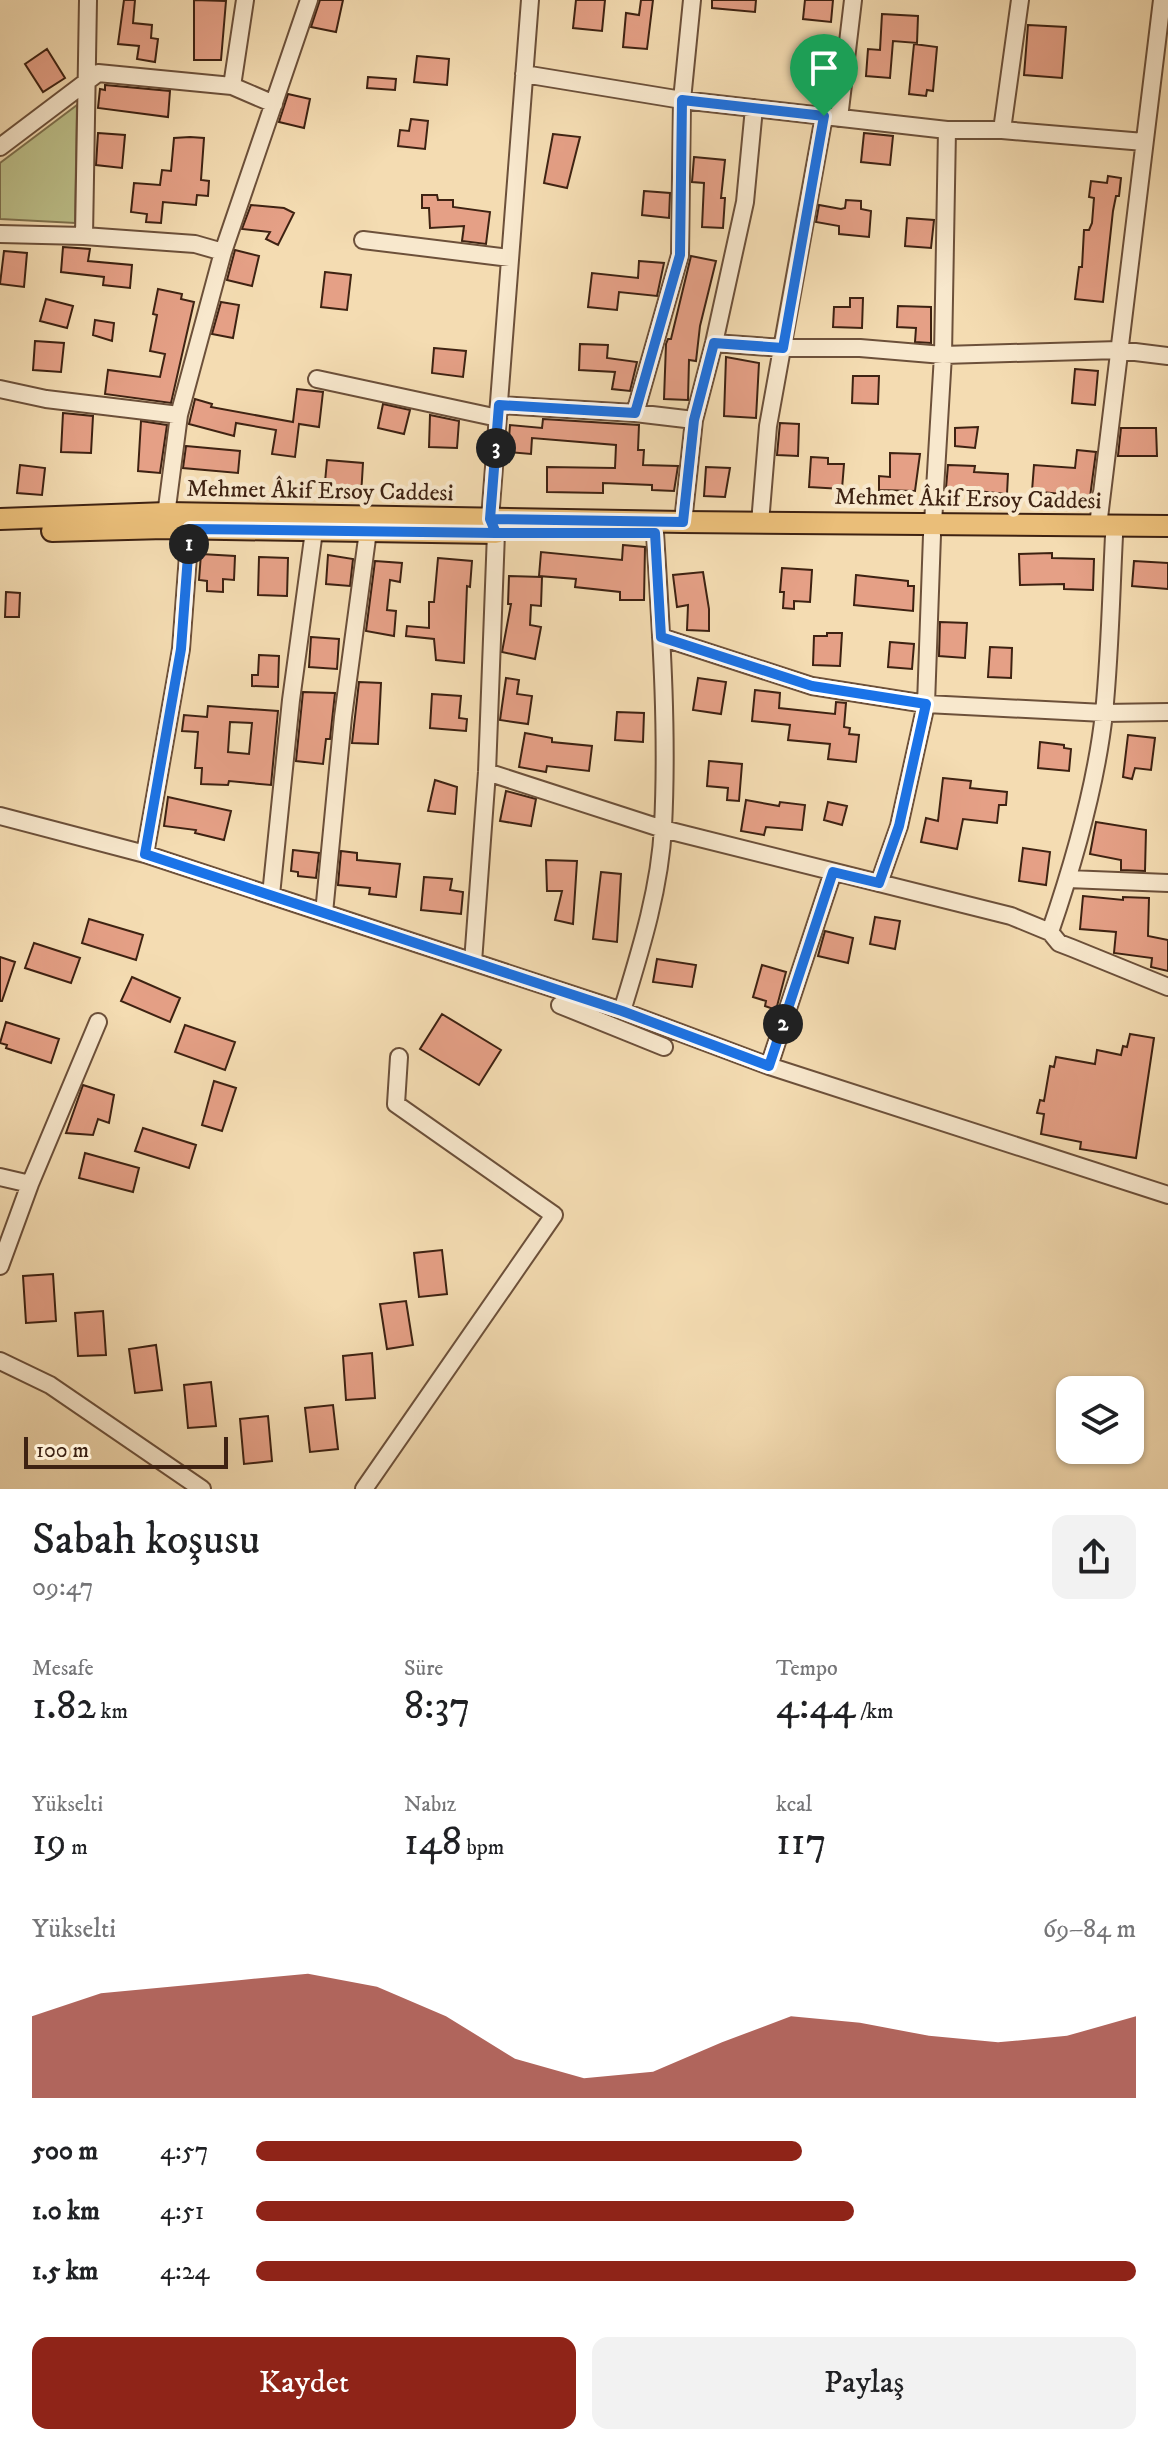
<!DOCTYPE html>
<html lang="tr">
<meta charset="utf-8">
<style>
:root{--surface:#fff;--page:#f2f2f2;--text:#202124;--muted:#757577;--accent:#8f2418}
body{margin:0;font-family:"IM FELL DW Pica",serif;background:var(--page);color:var(--text);height:100vh;display:flex;flex-direction:column;font-size:30px;white-space:nowrap}
*{box-sizing:border-box;margin:0}
p{font-size:26px;color:var(--muted)}
.icon{flex:none;width:44px;height:44px;fill:none;stroke:currentColor;stroke-width:2;stroke-linecap:round;stroke-linejoin:round}
.map{position:relative;height:1489px;overflow:hidden}
.panel{display:flex;flex-direction:column;background:var(--surface);flex:1}
.panel>*{flex:none}
.controls{position:absolute;left:1056px;top:1376px;display:grid;gap:16px}
.controls a{display:grid;place-items:center;width:88px;height:88px;border-radius:16px;background:var(--surface);box-shadow:0 2px 6px #0004;font-size:40px}
.scale{position:absolute;left:24px;bottom:20px;width:204px;box-sizing:border-box;padding-left:8px;border:4px solid #3e2212;border-top:0;font-size:22px;line-height:28px;white-space:nowrap;color:#3e2212;-webkit-text-stroke:6px #f8e8cd;paint-order:stroke}
.pin{position:absolute;display:grid;place-items:center;width:68px;height:68px;color:#fff;margin:-82px -34px;border-radius:50% 50% 50% 0;rotate:-45deg;box-shadow:0 0 8px #0007}
.pin .icon{rotate:45deg}
.km{position:absolute;width:40px;height:40px;margin:-20px;border-radius:50%;background:#222;color:#fff;font-size:22px;line-height:40px;text-align:center}
.round{display:grid;place-items:center;flex:none;width:84px;height:84px;border-radius:16px;background:var(--page)}
.headline{display:flex;align-items:center;justify-content:space-between;height:136px;padding:0 32px}
h1{font-size:44px;font-weight:600;line-height:60px}
.figures{display:grid;grid-template-columns:repeat(3,1fr);gap:12px;height:136px;padding:8px 32px}
.figures div{display:grid;align-content:center}
.figures b{font-size:40px;font-weight:600}
.figures small{font-size:22px;font-weight:400}
.figures p{font-size:22px}
.chart{height:224px;padding:16px 32px}
.chart p{display:flex;justify-content:space-between}
.chart svg{width:100%;height:144px;margin-top:8px;fill:var(--accent);opacity:.7}
.button{display:flex;gap:16px;margin-top:auto;padding:16px 32px}
.button a{flex:1;height:92px;border-radius:16px;background:var(--accent);color:#fff;font-size:32px;font-weight:600;line-height:92px;text-align:center}
.button a+a{background:var(--page);color:var(--text)}
ul{padding:0 32px;list-style:none;font-size:26px}
li{display:grid;grid-template-columns:128px 96px 1fr;align-items:center;height:60px}
li i{height:20px;border-radius:10px;background:var(--accent)}
.map>svg:first-child{display:block}
.green{fill:#bdc08a;stroke:#7e714e;stroke-width:2}
.building{fill:#e5a086;stroke:#3e2212;stroke-width:2;fill-rule:evenodd}
.lines{fill:none;stroke-linecap:round;stroke-linejoin:round}
.minor-casing{stroke:#6c503a;stroke-width:20}
.major-casing{stroke:#3e2212;stroke-width:24}
.minor{stroke:#f8e8cd;stroke-width:16}
.major{stroke:#eabe79;stroke-width:20}
.route-casing{stroke:#fff;stroke-width:16}
.route{stroke:#1a73e8;stroke-width:10}
.labels{text-anchor:middle;stroke-width:8;stroke-linejoin:round;paint-order:stroke}
.street-label{font-size:24px;fill:#3e2212;stroke:#f8e8cd}
</style>
<div class="map">
<svg width="1168" height="1489" viewBox="0 0 1168 1489">
<rect width="100%" height="100%" fill="#f4dcb2"/>
<filter id="stains"><feTurbulence type="fractalNoise" baseFrequency=".0025" numOctaves="4"/><feColorMatrix values="0 0 0 0 .2 0 0 0 0 .09 0 0 0 0 .02 0 0 0 .5 -.17"/></filter>
<radialGradient id="worn" r=".72"><stop offset=".6" stop-color="#630" stop-opacity="0"/><stop offset="1" stop-color="#630" stop-opacity=".3"/></radialGradient>
<path class="green" d="M 77,105 L 75,223 L 0,219 L 0,163 Z"/>
<path class="building" d="M 124,0 L 135,0 L 133,23 L 152,25 L 151,38 L 158,39 L 155,62 L 137,59 L 139,46 L 118,44 Z
M 194,0 L 226,1 L 221,60 L 194,60 Z
M 320,0 L 343,0 L 336,32 L 311,27 Z
M 576,0 L 605,0 L 602,31 L 573,28 Z
M 641,0 L 653,0 L 647,49 L 623,47 L 626,13 L 639,15 Z
M 712,0 L 756,0 L 755,12 L 712,8 Z
M 805,0 L 833,0 L 831,22 L 803,19 Z
M 882,14 L 918,16 L 917,43 L 893,41 L 890,78 L 866,76 L 868,49 L 880,50 Z
M 1028,25 L 1066,27 L 1062,78 L 1024,75 Z
M 914,44 L 937,47 L 933,91 L 927,90 L 926,96 L 909,94 Z
M 805,47 L 831,50 L 828,78 L 821,77 L 820,84 L 801,82 Z
M 47,49 L 65,78 L 43,92 L 25,64 Z
M 417,56 L 449,59 L 447,85 L 414,82 Z
M 368,77 L 396,79 L 395,90 L 367,88 Z
M 105,85 L 170,91 L 168,117 L 98,108 L 100,89 L 105,90 Z
M 288,94 L 310,99 L 304,128 L 279,122 Z
M 411,119 L 428,121 L 425,149 L 398,146 L 400,130 L 409,131 Z
M 98,133 L 125,135 L 122,168 L 96,165 Z
M 864,133 L 893,136 L 890,165 L 861,162 Z
M 553,134 L 580,137 L 567,188 L 544,183 Z
M 190,137 L 204,138 L 201,180 L 209,181 L 208,196 L 197,195 L 196,205 L 163,202 L 161,223 L 146,222 L 147,214 L 131,212 L 134,183 L 160,185 L 162,170 L 171,171 L 174,138 Z
M 694,157 L 725,160 L 721,198 L 725,198 L 723,228 L 702,227 L 704,183 L 692,182 Z
M 1108,176 L 1121,178 L 1119,196 L 1116,196 L 1113,211 L 1103,302 L 1075,299 L 1079,267 L 1082,267 L 1084,230 L 1089,230 L 1092,223 L 1094,198 L 1089,197 L 1091,181 L 1107,183 Z
M 644,191 L 670,193 L 669,218 L 642,215 Z
M 422,195 L 437,195 L 438,200 L 453,200 L 453,207 L 490,212 L 486,244 L 462,241 L 464,226 L 430,228 L 429,208 L 422,208 Z
M 846,200 L 861,201 L 861,209 L 871,211 L 869,237 L 839,234 L 839,226 L 816,222 L 819,205 L 841,209 L 845,208 Z
M 251,205 L 284,208 L 294,213 L 278,245 L 266,239 L 270,232 L 242,229 Z
M 907,218 L 934,220 L 931,248 L 905,246 Z
M 63,247 L 90,249 L 88,261 L 132,265 L 130,288 L 103,285 L 104,277 L 61,272 Z
M 235,250 L 259,256 L 252,286 L 227,280 Z
M 4,251 L 27,253 L 24,287 L 0,284 Z
M 691,256 L 716,261 L 700,326 L 696,361 L 689,360 L 688,400 L 664,399 L 666,344 L 668,339 L 671,339 Z
M 639,261 L 664,263 L 657,296 L 619,292 L 617,310 L 588,307 L 592,273 L 638,278 Z
M 325,272 L 351,275 L 347,310 L 321,307 Z
M 158,289 L 182,294 L 181,299 L 194,302 L 171,403 L 105,394 L 108,370 L 160,377 L 165,354 L 150,351 L 157,315 L 153,314 Z
M 850,298 L 863,298 L 862,328 L 833,327 L 834,307 L 850,307 Z
M 46,299 L 73,306 L 67,328 L 40,321 Z
M 221,302 L 239,305 L 233,338 L 212,334 Z
M 898,306 L 931,307 L 931,343 L 915,342 L 916,328 L 897,327 Z
M 95,320 L 114,323 L 112,341 L 93,335 Z
M 35,341 L 64,343 L 61,372 L 33,370 Z
M 580,344 L 608,345 L 607,358 L 637,362 L 630,391 L 612,389 L 615,372 L 579,370 Z
M 434,348 L 466,351 L 463,377 L 432,373 Z
M 726,357 L 759,363 L 756,418 L 724,416 Z
M 1075,369 L 1098,371 L 1095,405 L 1072,403 Z
M 853,376 L 879,376 L 878,404 L 852,403 Z
M 297,389 L 323,392 L 319,427 L 299,424 L 295,457 L 272,454 L 276,430 L 236,423 L 234,436 L 189,424 L 195,399 L 212,404 L 211,407 L 293,422 Z
M 383,404 L 410,410 L 404,434 L 378,428 Z
M 63,413 L 93,416 L 91,453 L 61,452 Z
M 430,415 L 459,421 L 457,448 L 429,447 Z
M 543,419 L 639,425 L 638,450 L 644,450 L 643,465 L 678,466 L 674,491 L 652,490 L 652,485 L 603,483 L 603,493 L 547,492 L 547,467 L 615,468 L 616,445 L 532,438 L 531,454 L 508,452 L 510,425 L 542,428 Z
M 141,421 L 167,425 L 160,473 L 138,471 Z
M 780,423 L 799,424 L 798,456 L 777,455 Z
M 978,427 L 975,448 L 955,446 L 955,428 Z
M 1121,428 L 1156,428 L 1157,456 L 1118,456 Z
M 186,446 L 240,451 L 238,473 L 183,468 Z
M 1077,450 L 1096,452 L 1090,497 L 1032,491 L 1034,465 L 1075,468 Z
M 890,453 L 920,454 L 915,491 L 879,490 L 879,476 L 890,477 Z
M 811,457 L 828,458 L 828,464 L 844,464 L 842,489 L 809,487 Z
M 327,460 L 363,463 L 361,496 L 324,493 Z
M 20,465 L 45,468 L 42,495 L 17,493 Z
M 948,465 L 975,466 L 974,472 L 1008,474 L 1007,494 L 946,488 Z
M 706,467 L 730,468 L 725,497 L 704,496 Z
M 623,545 L 645,547 L 644,600 L 620,600 L 620,592 L 575,587 L 576,579 L 539,576 L 541,552 L 622,560 Z
M 1052,553 L 1052,558 L 1094,559 L 1093,590 L 1064,589 L 1064,584 L 1020,585 L 1019,554 Z
M 201,554 L 235,556 L 234,580 L 223,579 L 223,592 L 207,591 L 207,581 L 199,580 Z
M 328,555 L 353,559 L 350,586 L 326,584 Z
M 259,557 L 288,558 L 287,596 L 258,595 Z
M 438,558 L 472,561 L 470,587 L 467,586 L 464,663 L 436,660 L 434,639 L 406,636 L 407,626 L 429,628 L 429,602 L 434,602 Z
M 375,561 L 402,563 L 400,582 L 390,580 L 387,610 L 396,611 L 394,636 L 366,631 Z
M 1134,561 L 1168,563 L 1168,589 L 1132,586 Z
M 782,568 L 812,570 L 810,602 L 794,601 L 794,609 L 783,608 L 784,592 L 780,592 Z
M 703,572 L 709,609 L 709,631 L 687,630 L 688,605 L 677,607 L 673,575 Z
M 856,575 L 908,581 L 908,586 L 914,586 L 913,611 L 854,605 Z
M 509,576 L 542,577 L 541,606 L 531,605 L 530,625 L 541,627 L 535,659 L 502,652 L 511,604 L 508,604 Z
M 6,592 L 20,593 L 19,617 L 5,617 Z
M 940,622 L 967,623 L 965,658 L 939,656 Z
M 827,633 L 842,633 L 840,666 L 813,665 L 814,636 L 827,636 Z
M 311,637 L 339,639 L 337,669 L 309,667 Z
M 890,642 L 914,644 L 912,669 L 888,667 Z
M 990,647 L 1012,648 L 1011,678 L 988,677 Z
M 259,655 L 279,656 L 278,687 L 252,686 L 252,675 L 258,675 Z
M 506,678 L 519,680 L 517,694 L 532,696 L 528,724 L 500,720 Z
M 698,678 L 726,682 L 721,714 L 693,710 Z
M 359,682 L 381,683 L 378,744 L 352,743 Z
M 755,690 L 780,693 L 779,708 L 835,714 L 836,702 L 846,703 L 844,727 L 850,728 L 849,734 L 859,735 L 856,762 L 828,759 L 830,744 L 788,740 L 790,725 L 752,721 Z
M 303,692 L 335,693 L 330,739 L 326,739 L 323,764 L 296,761 Z
M 432,694 L 461,696 L 459,718 L 467,719 L 466,731 L 430,728 Z
M 208,706 L 278,711 L 271,785 L 229,781 L 228,785 L 201,784 L 202,768 L 195,768 L 198,732 L 182,731 L 184,715 L 207,717 ZM 230,722 L 252,723 L 249,754 L 228,752 Z
M 617,712 L 644,713 L 643,742 L 615,740 Z
M 525,733 L 552,738 L 552,742 L 592,746 L 589,771 L 547,766 L 546,772 L 519,767 Z
M 1128,735 L 1155,738 L 1151,770 L 1135,768 L 1132,779 L 1123,777 Z
M 1040,742 L 1064,745 L 1064,748 L 1071,749 L 1069,771 L 1038,768 Z
M 709,761 L 742,764 L 739,801 L 727,800 L 728,788 L 707,786 Z
M 943,778 L 971,781 L 970,788 L 1007,792 L 1006,805 L 999,805 L 997,823 L 963,819 L 957,849 L 921,842 L 926,818 L 938,821 Z
M 435,780 L 457,787 L 455,814 L 428,811 Z
M 506,791 L 536,799 L 531,826 L 500,821 Z
M 168,797 L 231,811 L 224,840 L 195,833 L 196,830 L 164,826 Z
M 746,800 L 779,806 L 780,802 L 805,805 L 802,830 L 766,827 L 764,835 L 741,831 Z
M 828,802 L 847,806 L 842,825 L 824,820 Z
M 1096,822 L 1146,830 L 1145,871 L 1121,870 L 1121,860 L 1090,854 Z
M 1023,848 L 1050,852 L 1046,885 L 1019,881 Z
M 293,850 L 319,853 L 316,878 L 298,876 L 298,872 L 291,871 Z
M 341,851 L 357,853 L 357,860 L 400,864 L 396,897 L 369,894 L 370,888 L 338,885 Z
M 546,860 L 577,861 L 573,924 L 555,920 L 562,891 L 547,891 Z
M 601,872 L 621,874 L 617,942 L 593,939 Z
M 424,877 L 452,879 L 450,890 L 463,892 L 461,914 L 421,910 Z
M 1083,896 L 1123,900 L 1123,897 L 1149,898 L 1148,936 L 1168,940 L 1168,971 L 1151,967 L 1152,958 L 1114,953 L 1116,932 L 1080,929 Z
M 875,917 L 900,921 L 895,949 L 870,944 Z
M 89,919 L 143,935 L 136,960 L 82,943 Z
M 825,931 L 853,938 L 848,963 L 818,956 Z
M 34,943 L 80,958 L 71,983 L 25,968 Z
M 0,957 L 15,962 L 2,1001 L 0,1001 Z
M 657,959 L 696,965 L 692,987 L 653,982 Z
M 762,965 L 786,972 L 776,1010 L 765,1006 L 766,1001 L 753,997 Z
M 132,977 L 180,998 L 170,1022 L 121,1001 Z
M 442,1014 L 501,1050 L 479,1085 L 420,1049 Z
M 6,1022 L 59,1039 L 51,1063 L 6,1048 L 7,1045 L 0,1043 Z
M 185,1025 L 235,1042 L 225,1070 L 175,1052 Z
M 1130,1034 L 1154,1038 L 1136,1158 L 1080,1149 L 1081,1142 L 1041,1134 L 1044,1114 L 1037,1113 L 1040,1100 L 1044,1101 L 1050,1066 L 1054,1067 L 1056,1057 L 1095,1064 L 1097,1050 L 1121,1055 L 1123,1046 L 1127,1047 Z
M 214,1081 L 236,1088 L 222,1131 L 202,1125 Z
M 83,1085 L 114,1095 L 109,1123 L 98,1119 L 93,1135 L 66,1133 Z
M 143,1128 L 196,1145 L 189,1168 L 135,1151 Z
M 85,1153 L 139,1168 L 133,1192 L 79,1178 Z
M 442,1250 L 447,1294 L 419,1297 L 414,1253 Z
M 53,1274 L 56,1321 L 26,1323 L 23,1276 Z
M 406,1301 L 413,1345 L 387,1349 L 380,1304 Z
M 103,1311 L 106,1355 L 78,1356 L 75,1313 Z
M 156,1345 L 162,1390 L 135,1393 L 129,1349 Z
M 372,1353 L 375,1398 L 346,1400 L 343,1356 Z
M 211,1382 L 216,1426 L 188,1428 L 184,1385 Z
M 333,1405 L 338,1449 L 310,1452 L 305,1408 Z
M 268,1416 L 272,1461 L 244,1464 L 240,1419 Z"/>
<g class="lines">
<defs>
<path id="minor" d="M 88,0 L 84,236 L 195,244 L 223,252
M 524,74 L 682,100 L 947,130 L 1002,130 L 1144,142
M 232,86 L 245,0
M 839,118 L 853,0
M 1002,130 L 1020,0
M 0,147 L 98,73 L 232,86 L 274,104
M 0,234 L 84,236
M 363,240 L 510,258
M 714,343 L 783,348 L 860,348 L 943,355 L 1119,350 L 1168,356
M 317,379 L 498,418
M 0,389 L 46,399 L 179,415
M 499,405 L 635,413 L 694,420
M 635,413 L 680,255 L 682,100 L 692,0
M 683,522 L 694,420 L 714,343 L 745,202 L 754,108
M 165,523 L 179,415 L 223,252 L 309,0
M 760,523 L 768,426 L 824,116
M 933,523 L 943,355 L 947,130
M 1098,526 L 1162,0
M 661,637 L 812,686 L 926,704 L 1104,713 L 1168,712
M 487,772 L 663,829 L 1011,916 L 1050,932 L 1059,943 L 1072,948 L 1168,987
M 0,816 L 145,854 L 622,1011 L 769,1066 L 1168,1195
M 145,854 L 181,649 L 190,529
M 1068,879 L 1168,883
M 879,883 L 899,826 L 926,704 L 932,535
M 271,895 L 291,700 L 314,531
M 324,913 L 343,717 L 368,531
M 1050,932 C 1074,862 1096,787 1104,713 C 1110,654 1111,595 1114,536
M 473,962 L 487,772 L 496,533 L 490,519 L 530,0
M 560,1005 L 664,1047
M 622,1011 C 640,952 660,889 663,827 C 668,729 661,630 655,533
M 769,1066 L 833,872
M 0,1177 L 30,1184
M 0,1266 L 30,1184 L 98,1022
M 0,1361 L 50,1385 L 202,1489
M 364,1489 L 554,1215 L 396,1104 L 399,1057"/>
<path id="major" d="M 0,519 L 167,513 L 683,522 L 1168,526
M 52,531 L 165,528 L 496,533"/>
</defs>
<use href="#minor" class="minor-casing"/>
<use href="#major" class="major-casing"/>
<use href="#minor" class="minor"/>
<use href="#major" class="major"/>
</g>
<g class="lines">
<defs>
<path id="route" d="M 824,116 L 783,348 L 714,343 L 694,420 L 683,522 L 490,519 L 496,533 L 190,529 L 181,649 L 145,854 L 622,1011 L 769,1066 L 833,872 L 879,883 L 899,826 L 926,704 L 812,686 L 661,637 L 655,533 L 496,533 L 490,519 L 499,405 L 635,413 L 680,255 L 682,100 L 824,116"/>
</defs>
<use href="#route" class="route-casing"/>
<use href="#route" class="route"/>
</g>
<g class="labels">
<g class="street-label">
<text transform="translate(320 490) rotate(1)" y="8">Mehmet Âkif Ersoy Caddesi</text>
<text transform="translate(968 498) rotate(1)" y="8">Mehmet Âkif Ersoy Caddesi</text>
</g>
</g>
<rect width="100%" height="100%" filter="url(#stains)"/>
<rect width="100%" height="100%" fill="url(#worn)"/>
</svg>
<div class="controls">
<a><svg class="icon" aria-label="layers" viewBox="0 0 24 24"><path d="M12 4l9 5-9 5-9-5zM3 14l9 5 9-5"/></svg></a>
</div>
<div class="scale">100 m</div>
<div class="pin" style="left:824px;top:116px;background:#1e9e55"><svg class="icon" aria-label="arrive" viewBox="0 0 24 24"><path d="M6 21V4h12l-3 4 3 4H6"/></svg></div>
<b class="km" style="left:189px;top:544px">1</b>
<b class="km" style="left:783px;top:1024px">2</b>
<b class="km" style="left:496px;top:448px">3</b>
</div>
<section class="panel">
<div class="headline"><div><h1>Sabah koşusu</h1><p>09:47</p></div><a class="round"><svg class="icon" aria-label="share" viewBox="0 0 24 24"><path d="M12 15V3M7 8l5-5 5 5M5 13v7h14v-7"/></svg></a></div>
<div class="figures">
<div><p>Mesafe</p><b>1.82<small> km</small></b></div>
<div><p>Süre</p><b>8:37</b></div>
<div><p>Tempo</p><b>4:44<small> /km</small></b></div>
</div>
<div class="figures">
<div><p>Yükselti</p><b>19<small> m</small></b></div>
<div><p>Nabız</p><b>148<small> bpm</small></b></div>
<div><p>kcal</p><b>117</b></div>
</div>
<div class="chart"><p><span>Yükselti</span>69–84 m</p>
<svg viewBox="0 0 160 44" preserveAspectRatio="none"><path d="M0 44V19L10 12L20 10L30 8L40 6L50 10L60 19L70 32L80 38L90 36L100 27L110 19L120 21L130 25L140 27L150 25L160 19V44z"/></svg>
</div>
<ul>
<li><b>500 m</b>4:57<i style="width:62%"></i></li>
<li><b>1.0 km</b>4:51<i style="width:68%"></i></li>
<li><b>1.5 km</b>4:24<i style="width:100%"></i></li>
</ul>
<div class="button"><a>Kaydet</a><a>Paylaş</a></div>
</section>
